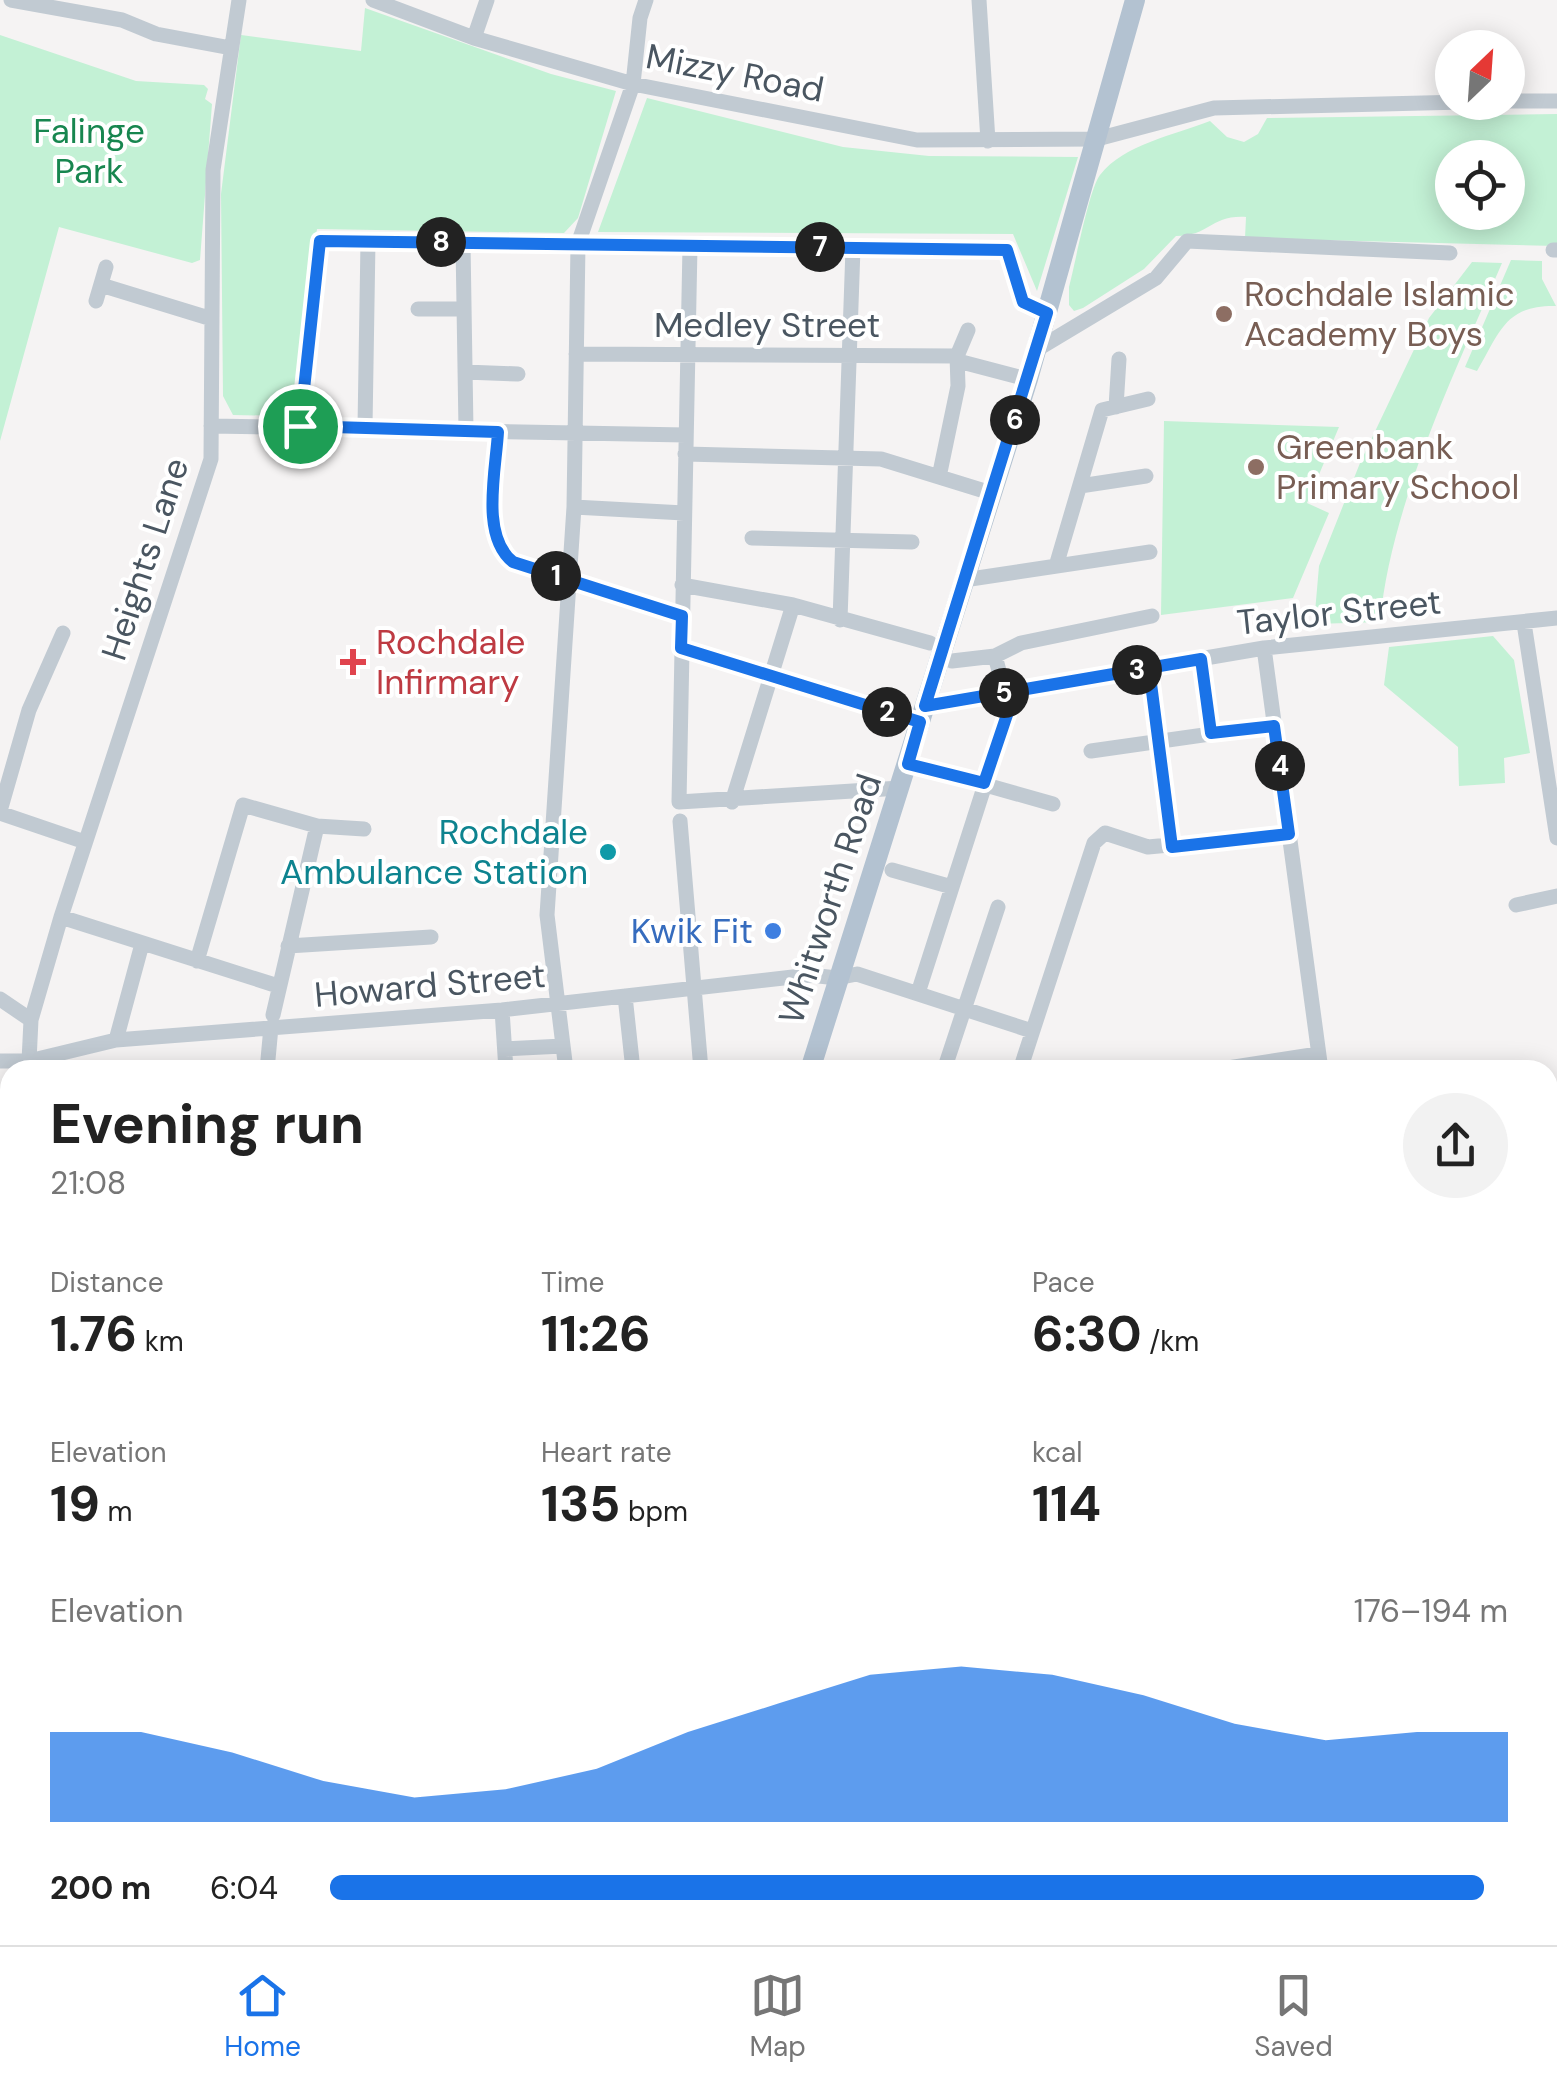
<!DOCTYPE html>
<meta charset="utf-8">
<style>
:root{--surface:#fff;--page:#f2f2f2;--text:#222;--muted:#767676;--line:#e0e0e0;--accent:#1a73e8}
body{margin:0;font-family:"DM Sans",sans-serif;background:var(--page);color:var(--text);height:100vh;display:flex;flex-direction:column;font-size:38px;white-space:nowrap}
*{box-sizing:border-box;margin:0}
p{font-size:32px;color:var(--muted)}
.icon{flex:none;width:55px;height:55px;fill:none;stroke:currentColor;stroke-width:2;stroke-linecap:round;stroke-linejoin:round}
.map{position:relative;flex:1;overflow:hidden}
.side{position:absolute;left:0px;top:1060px;width:1558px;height:885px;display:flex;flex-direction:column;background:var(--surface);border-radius:30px 30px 0 0;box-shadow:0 5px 25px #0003}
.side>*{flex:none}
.needle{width:65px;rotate:25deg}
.fabs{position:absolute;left:1435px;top:30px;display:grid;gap:20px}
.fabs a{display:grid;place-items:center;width:90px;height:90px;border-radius:50%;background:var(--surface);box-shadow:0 5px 25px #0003;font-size:50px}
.pin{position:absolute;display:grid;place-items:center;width:85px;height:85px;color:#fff;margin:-42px;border:5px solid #fff;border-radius:50%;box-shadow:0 2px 10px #0007}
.km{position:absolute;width:50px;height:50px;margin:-25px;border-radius:50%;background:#222;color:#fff;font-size:28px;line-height:50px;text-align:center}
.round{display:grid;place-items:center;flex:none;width:105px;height:105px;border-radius:52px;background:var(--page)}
.headline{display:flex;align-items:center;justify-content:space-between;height:170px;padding:0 50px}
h1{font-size:55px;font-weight:700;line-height:75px}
.stats{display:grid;grid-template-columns:repeat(3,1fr);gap:15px;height:170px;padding:10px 50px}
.stats div{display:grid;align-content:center}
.stats b{font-size:50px;font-weight:700}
.stats small{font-size:28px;font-weight:400}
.stats p{font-size:28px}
.chart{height:280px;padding:20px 50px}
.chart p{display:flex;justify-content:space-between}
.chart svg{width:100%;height:180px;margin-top:10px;fill:var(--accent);opacity:.7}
ul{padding:0 50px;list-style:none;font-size:32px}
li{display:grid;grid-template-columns:160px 120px 1fr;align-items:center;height:75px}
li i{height:25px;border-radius:12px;background:var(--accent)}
.menu{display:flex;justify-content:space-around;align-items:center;height:140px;border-top:2px solid var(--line);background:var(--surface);font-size:28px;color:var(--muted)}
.menu a{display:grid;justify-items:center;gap:5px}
.menu .active{color:var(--accent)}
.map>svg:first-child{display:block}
.green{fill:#c3f1d5;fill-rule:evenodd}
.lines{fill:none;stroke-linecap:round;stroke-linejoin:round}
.highway-casing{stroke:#7690ad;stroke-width:26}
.minor{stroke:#c1cad2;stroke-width:15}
.major{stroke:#b3c2d1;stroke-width:20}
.highway{stroke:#8ba5c1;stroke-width:22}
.route-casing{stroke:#fff;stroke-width:20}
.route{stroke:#1a73e8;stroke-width:12}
.education-dot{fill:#8d6e63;stroke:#fff;stroke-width:4}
.health-dot{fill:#e0444e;stroke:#fff;stroke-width:4}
.culture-dot{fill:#0f9aa8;stroke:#fff;stroke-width:4}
.shop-dot{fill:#3f7fe0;stroke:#fff;stroke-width:4}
.labels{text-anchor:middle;stroke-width:8;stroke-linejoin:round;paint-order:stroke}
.street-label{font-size:35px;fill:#4a5661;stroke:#fff}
.park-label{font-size:35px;fill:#17864f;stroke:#fff}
.education-label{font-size:35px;fill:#785e54;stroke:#fff;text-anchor:start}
.health-label{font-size:35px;fill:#be3a42;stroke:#fff;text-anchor:start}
.culture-label{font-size:35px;fill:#0d838f;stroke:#fff;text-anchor:end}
.shop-label{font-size:35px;fill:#366cbe;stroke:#fff;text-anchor:end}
</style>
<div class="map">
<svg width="1557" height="1945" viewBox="0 0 1557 1945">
<rect width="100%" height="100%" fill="#f5f3f3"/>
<path class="green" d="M 365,8 L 551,74 L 616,91 L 578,218 L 564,233 L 317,229 L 296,404 L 291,416 L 233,415 L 223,396 L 221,194 L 241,35 L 361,51 Z
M 0,35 L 136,81 L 204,85 L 208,89 L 205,99 L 212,104 L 200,260 L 192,263 L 59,227 L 0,441 Z
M 647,98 L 843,147 L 929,156 L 1078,157 L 1037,291 L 1013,234 L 598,232 Z
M 1557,114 L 1557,246 L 1245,238 L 1246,217 C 1210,215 1211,236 1176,236 L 1144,269 L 1083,308 L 1074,311 L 1069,305 L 1069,287 C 1075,265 1089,189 1100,175 C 1124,144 1175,135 1210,121 L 1227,137 L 1244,142 L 1258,134 L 1267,118 ZM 1452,158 L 1508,158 L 1508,212 L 1452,212 Z
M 1511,260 L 1542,261 L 1542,279 L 1556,306 C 1505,305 1500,332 1477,371 L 1465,367 Z
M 1472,262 L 1502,263 C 1455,372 1391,504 1380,622 L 1314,624 L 1319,566 L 1360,463 L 1429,318 Z
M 1164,421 L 1339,427 L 1307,503 L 1329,513 L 1293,598 L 1161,615 Z
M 1493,636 L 1514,660 L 1530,753 L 1504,758 L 1505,783 L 1459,786 L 1458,747 L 1384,685 L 1389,647 Z"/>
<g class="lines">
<defs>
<path id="highway" d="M 0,1544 L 10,1542
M 0,1568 L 10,1566
M 1548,1589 L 1557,1588"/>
</defs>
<use href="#highway" class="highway-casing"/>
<path class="minor" d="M 11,0 L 122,20 L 156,34 L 231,48
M 373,0 L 474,38 L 633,84 L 917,140 L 1097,139 L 1214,108 L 1464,102
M 979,0 L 988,141
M 474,38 L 487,0
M 1508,101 L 1557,101
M 463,243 L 466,430
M 690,246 L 679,802 L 900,788
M 1553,250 L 1557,250
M 101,285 L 212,319
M 96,301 L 106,267
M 418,309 L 464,309
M 1036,350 L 1156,278 L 1187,241 L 1450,253
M 576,354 L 957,356
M 958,361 L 1019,377
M 465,372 L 518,374
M 1116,407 L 1119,359
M 300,425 L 320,241 L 1007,250 L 1023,302 L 1047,313
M 211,426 L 686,435
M 365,427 L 368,241
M 498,432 C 496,470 480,536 513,562 L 682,616
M 685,454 L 881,459 L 991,493
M 939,477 L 958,386 L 957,356 L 968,330
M 1080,486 L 1146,476
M 574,507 L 684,513
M 752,538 L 912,542
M 1056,566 L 1102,410 L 1148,399
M 964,580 L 1150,552
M 682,585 L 793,605 L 930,643
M 840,620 L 853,248
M 1524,623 L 1557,838
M 681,648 L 920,722
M 1264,648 L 1321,1070
M 995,656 L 1005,693
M 1201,659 L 1211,733
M 952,661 L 995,656 L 1021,643 L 1152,616
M 1149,668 L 1172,847
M 925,706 L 1264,648 L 1557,618
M 1091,751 L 1274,725
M 908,763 L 1053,804
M 732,802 L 793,605
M 0,811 L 29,710 L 63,633
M 0,813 L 85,842
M 680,821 L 701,1070
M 892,870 L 952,887
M 1516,905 L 1557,896
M 61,917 L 278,986
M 288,946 L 431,937
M 197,961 L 243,805 L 317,826 L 364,829
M 918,993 L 1015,691
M 625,996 L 633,1070
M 0,999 L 31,1020
M 502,1010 L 506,1070
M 273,1015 L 317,826
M 116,1040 L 142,944
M 505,1049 L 563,1046
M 0,1061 L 29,1061 L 116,1040 L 502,1010 L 810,975 L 837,978 L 857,974 L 1032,1031
M 29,1061 L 31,1020 L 61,917 L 211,459 L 213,170 L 239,0
M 267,1070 L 271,1027
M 566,1070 L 547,915 L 574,507 L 578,244 L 633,84 L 640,18 L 646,0
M 944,1070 L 998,907
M 1020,1070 L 1094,843 L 1105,833 L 1148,847 L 1289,834
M 1215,1070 L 1318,1054
M 0,1103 L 10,1103
M 10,1189 L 10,1212
M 0,1664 L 10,1668
M 1548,1665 L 1557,1666
M 1552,1719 L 1552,1737
M 1548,1802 L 1557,1801
M 1548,1889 L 1557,1888
M 557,1935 L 560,1945
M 981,1935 L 983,1945
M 1149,1935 L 1155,1945
M 1502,1935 L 1503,1945
M 272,1945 L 281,1945
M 323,1945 L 324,1935"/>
<path class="major" d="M 810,1070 L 1028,379 L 1135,0
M 795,1935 L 796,1945
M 815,1935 L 816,1945"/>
<use href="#highway" class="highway"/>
</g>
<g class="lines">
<defs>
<path id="route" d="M 300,426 L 498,432 C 496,470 480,536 513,562 L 682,616 L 681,648 L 920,722 L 908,764 L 984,783 L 1015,691 L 1149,668 L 1172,847 L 1289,834 L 1274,726 L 1211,733 L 1201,659 L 925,706 L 1047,313 L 1023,302 L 1007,250 L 320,241 L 300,426"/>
</defs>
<use href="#route" class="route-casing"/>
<use href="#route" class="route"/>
</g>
<g class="education-dot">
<circle cx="1224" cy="314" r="10"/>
<circle cx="1256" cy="467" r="10"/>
</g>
<path class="health-dot" d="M348 647h10v10h10v10h-10v10h-10v-10h-10v-10h10z"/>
<circle class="culture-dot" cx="608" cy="852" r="10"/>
<circle class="shop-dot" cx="773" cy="931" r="10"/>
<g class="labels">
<g class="street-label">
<text transform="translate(735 73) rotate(11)" y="12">Mizzy Road</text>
<text x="767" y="337">Medley Street</text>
<text transform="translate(145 559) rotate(-72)" y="12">Heights Lane</text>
<text transform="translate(1339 612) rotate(-6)" y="12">Taylor Street</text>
<text transform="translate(830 899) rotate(-72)" y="12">Whitworth Road</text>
<text transform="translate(430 985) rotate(-5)" y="12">Howard Street</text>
</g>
<g class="park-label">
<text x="89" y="143">Falinge<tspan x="89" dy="40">Park</tspan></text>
</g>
<g class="education-label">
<text x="1244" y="306">Rochdale Islamic<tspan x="1244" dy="40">Academy Boys</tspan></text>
<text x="1276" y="459">Greenbank<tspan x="1276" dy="40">Primary School</tspan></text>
</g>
<g class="health-label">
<text x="376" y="654">Rochdale<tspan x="376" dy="40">Infirmary</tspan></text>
</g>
<g class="culture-label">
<text x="588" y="844">Rochdale<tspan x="588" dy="40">Ambulance Station</tspan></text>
</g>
<g class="shop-label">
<text x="753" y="943">Kwik Fit</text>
</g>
</g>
</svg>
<div class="fabs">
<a><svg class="needle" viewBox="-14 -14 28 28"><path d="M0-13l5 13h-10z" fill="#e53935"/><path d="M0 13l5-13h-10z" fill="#767676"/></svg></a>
<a><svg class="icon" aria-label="locate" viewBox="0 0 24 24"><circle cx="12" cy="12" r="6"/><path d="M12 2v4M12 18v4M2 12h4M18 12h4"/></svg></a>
</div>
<div class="pin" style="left:300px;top:426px;background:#1e9e55"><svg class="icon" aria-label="arrive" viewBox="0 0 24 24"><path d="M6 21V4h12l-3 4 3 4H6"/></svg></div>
<b class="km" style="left:556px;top:576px">1</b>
<b class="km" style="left:887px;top:712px">2</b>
<b class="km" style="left:1137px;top:670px">3</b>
<b class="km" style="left:1280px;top:766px">4</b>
<b class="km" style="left:1004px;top:693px">5</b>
<b class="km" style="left:1015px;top:420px">6</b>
<b class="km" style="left:820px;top:247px">7</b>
<b class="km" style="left:441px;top:242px">8</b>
<section class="side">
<div class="headline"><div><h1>Evening run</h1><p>21:08</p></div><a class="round"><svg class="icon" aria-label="share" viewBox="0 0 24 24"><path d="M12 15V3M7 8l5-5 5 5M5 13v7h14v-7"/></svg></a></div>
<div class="stats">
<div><p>Distance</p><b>1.76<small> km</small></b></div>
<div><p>Time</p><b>11:26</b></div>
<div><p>Pace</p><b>6:30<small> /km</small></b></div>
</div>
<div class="stats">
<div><p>Elevation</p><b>19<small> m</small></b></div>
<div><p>Heart rate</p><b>135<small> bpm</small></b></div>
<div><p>kcal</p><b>114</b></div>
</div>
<div class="chart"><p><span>Elevation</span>176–194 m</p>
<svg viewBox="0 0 160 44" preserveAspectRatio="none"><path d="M0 44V22L10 22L20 27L30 34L40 38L50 36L60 31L70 22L80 15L90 8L100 6L110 8L120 13L130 20L140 24L150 22L160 22V44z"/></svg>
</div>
<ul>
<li><b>200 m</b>6:04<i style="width:98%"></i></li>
</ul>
</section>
</div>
<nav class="menu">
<a class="active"><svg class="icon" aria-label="home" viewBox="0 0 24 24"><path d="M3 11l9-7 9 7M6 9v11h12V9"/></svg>Home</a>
<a><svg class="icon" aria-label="map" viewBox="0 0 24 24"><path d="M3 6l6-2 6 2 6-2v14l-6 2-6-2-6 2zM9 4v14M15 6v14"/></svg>Map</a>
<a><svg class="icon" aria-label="saved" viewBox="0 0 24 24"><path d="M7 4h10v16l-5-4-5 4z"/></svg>Saved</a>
</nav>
